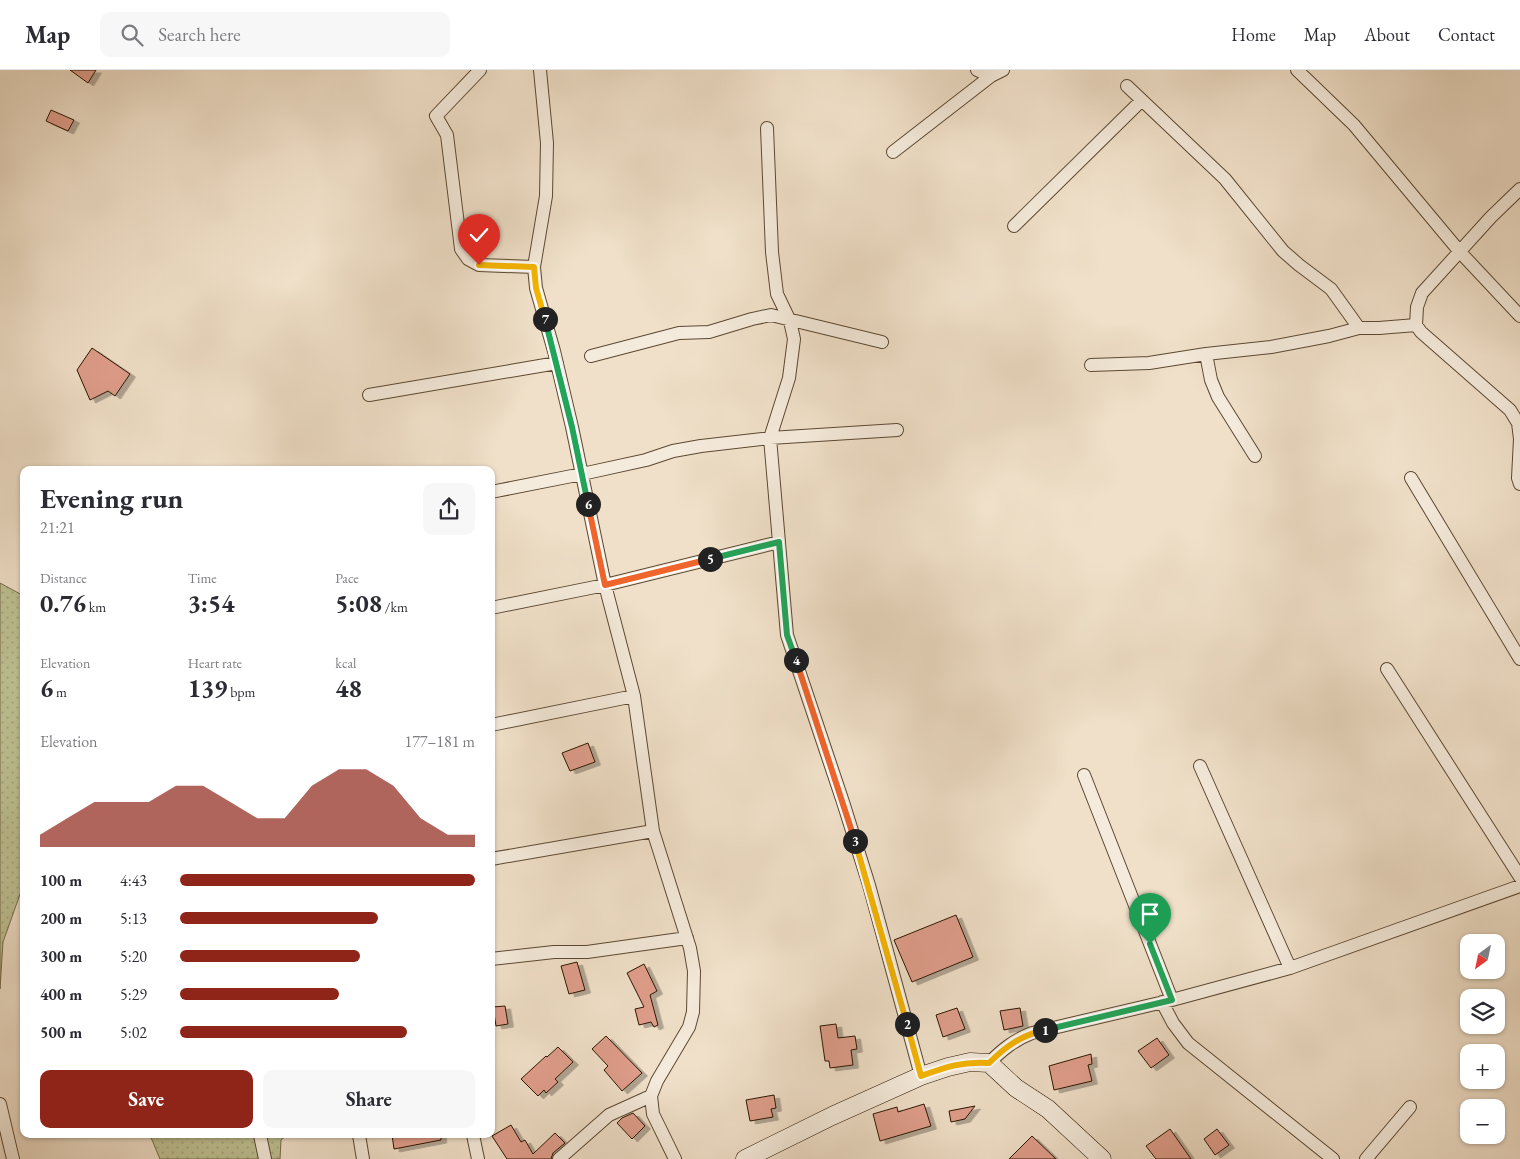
<!DOCTYPE html>
<meta charset="utf-8">
<style>
:root{--surface:#fff;--page:#f7f7f7;--text:#2b2b33;--muted:#7c7c81;--line:#e1e1e2;--accent:#8f2418}
body{margin:0;font-family:"EB Garamond",serif;background:var(--page);color:var(--text);height:100vh;display:flex;flex-direction:column;font-size:19px;white-space:nowrap}
*{box-sizing:border-box;margin:0}
p{font-size:16px;color:var(--muted)}
.icon{flex:none;width:28px;height:28px;fill:none;stroke:currentColor;stroke-width:2;stroke-linecap:round;stroke-linejoin:round}
.map{position:relative;flex:1;overflow:hidden}
.panel{position:absolute;left:20px;top:396px;width:475px;height:672px;display:flex;flex-direction:column;background:var(--surface);border-radius:10px;box-shadow:0 1px 4px #0004}
.panel>*{flex:none}
.needle{width:32px;rotate:213deg}
.buttons{position:absolute;left:1460px;top:864px;display:grid;gap:10px}
.buttons a{display:grid;place-items:center;width:45px;height:45px;border-radius:10px;background:var(--surface);box-shadow:0 1px 4px #0004;font-size:25px}
.pin{position:absolute;display:grid;place-items:center;width:42px;height:42px;color:#fff;margin:-51px -21px;border-radius:50% 50% 50% 0;rotate:-45deg;box-shadow:0 0 5px #0007}
.pin .icon{rotate:45deg}
.km{position:absolute;width:25px;height:25px;margin:-12px;border-radius:50%;background:#222;color:#fff;font-size:14px;line-height:25px;text-align:center}
.round{display:grid;place-items:center;flex:none;width:52px;height:52px;border-radius:10px;background:var(--page)}
.summary{display:flex;align-items:center;justify-content:space-between;height:85px;padding:0 20px}
h1{font-size:28px;font-weight:700;line-height:38px}
.figures{display:grid;grid-template-columns:repeat(3,1fr);gap:8px;height:85px;padding:5px 20px}
.figures div{display:grid;align-content:center}
.figures b{font-size:25px;font-weight:700}
.figures small{font-size:14px;font-weight:400}
.figures p{font-size:14px}
.chart{height:140px;padding:10px 20px}
.chart p{display:flex;justify-content:space-between}
.chart svg{width:100%;height:90px;margin-top:5px;fill:var(--accent);opacity:.7}
.button{display:flex;gap:10px;margin-top:auto;padding:10px 20px}
.button a{flex:1;height:58px;border-radius:10px;background:var(--accent);color:#fff;font-size:20px;font-weight:700;line-height:58px;text-align:center}
.button a+a{background:var(--page);color:var(--text)}
ul{padding:0 20px;list-style:none;font-size:16px}
li{display:grid;grid-template-columns:80px 60px 1fr;align-items:center;height:38px}
li i{height:12px;border-radius:6px;background:var(--accent)}
header{display:flex;align-items:center;gap:30px;box-sizing:border-box;height:70px;padding:0 25px;background:var(--surface);border-bottom:1px solid var(--line)}
header strong{font-size:24px}
nav{display:flex;gap:28px;margin-inline-start:auto;font-size:18px}
.search{width:350px;height:45px;background:var(--page);display:flex;align-items:center;gap:12px;box-sizing:border-box;padding:0 18px;border-radius:10px;color:var(--muted);font-size:19px}
.map>svg:first-child{display:block}
.grass{fill:url(#grass-dots);stroke:#746b4a}
.building{fill:#e09e8c;stroke:#2b1500;filter:url(#shadow)}
.lines{fill:none;stroke-linecap:round;stroke-linejoin:round}
.minor-casing{stroke:#5c4832;stroke-width:14}
.secondary-casing{stroke:#2b1500;stroke-width:19}
.minor{stroke:#f5ebdc;stroke-width:12}
.secondary{stroke:#f5ebdc;stroke-width:18}
.split-1-casing{stroke:#fff;stroke-width:10}
.split-2-casing{stroke:#fff;stroke-width:10}
.split-3-casing{stroke:#fff;stroke-width:10}
.split-4-casing{stroke:#fff;stroke-width:10}
.split-5-casing{stroke:#fff;stroke-width:10}
.split-6-casing{stroke:#fff;stroke-width:10}
.split-7-casing{stroke:#fff;stroke-width:10}
.split-8-casing{stroke:#fff;stroke-width:10}
.split-1{stroke:#22a559;stroke-width:6}
.split-2{stroke:#f5b400;stroke-width:6}
.split-3{stroke:#f5b400;stroke-width:6}
.split-4{stroke:#f0652b;stroke-width:6}
.split-5{stroke:#22a559;stroke-width:6}
.split-6{stroke:#f0652b;stroke-width:6}
.split-7{stroke:#22a559;stroke-width:6}
.split-8{stroke:#f5b400;stroke-width:6}
</style>
<header>
<strong>Map</strong>
<div class="search"><svg class="icon" aria-label="search" viewBox="0 0 24 24"><circle cx="10" cy="10" r="6"/><path d="M15 15l6 6"/></svg>Search here</div>
<nav><a>Home</a><a>Map</a><a>About</a><a>Contact</a></nav>
</header>
<div class="map">
<svg width="1520" height="1089" viewBox="0 0 1520 1089">
<defs>
<pattern id="grass-dots" width="8" height="8" patternUnits="userSpaceOnUse" patternTransform="scale(1.25)"><rect width="8" height="8" fill="#bec193"/><path d="M2 2h.1M6 6h.1" fill="none" stroke="#a3a57d" stroke-width="1.8" stroke-linecap="round"/></pattern>
<filter id="shadow"><feDropShadow dx="5.5" dy="3" stdDeviation="0" flood-color="#0004"/></filter>
</defs>
<rect width="100%" height="100%" fill="#f0e0c9"/>
<filter id="stains"><feTurbulence type="fractalNoise" baseFrequency=".004" numOctaves="4"/><feColorMatrix values="0 0 0 0 .2 0 0 0 0 .09 0 0 0 0 .02 0 0 0 .5 -.17"/></filter>
<radialGradient id="worn" r=".72"><stop offset=".6" stop-color="#630" stop-opacity="0"/><stop offset="1" stop-color="#630" stop-opacity=".3"/></radialGradient>
<path class="grass" d="M 0,513 L 24,526 L 24,813 L 3,872 L 0,919 Z
M 150,1065 L 287,1065 L 281,1070 L 280,1089 L 160,1089 Z"/>
<path class="building" d="M 70,0 L 96,0 L 88,13 Z
M 51,40 L 74,50 L 68,61 L 46,51 Z
M 92,278 L 130,304 L 115,326 L 108,321 L 90,330 L 77,300 Z
M 588,673 L 595,692 L 570,701 L 562,683 Z
M 956,845 L 973,887 L 912,912 L 894,870 Z
M 577,892 L 585,920 L 569,924 L 561,896 Z
M 644,894 L 657,921 L 650,925 L 658,955 L 654,957 L 651,952 L 639,955 L 635,939 L 644,937 L 627,903 Z
M 505,936 L 508,954 L 496,956 L 493,937 Z
M 957,938 L 965,959 L 943,967 L 936,945 Z
M 1020,938 L 1023,956 L 1004,960 L 1000,941 Z
M 836,954 L 838,968 L 855,966 L 857,979 L 851,980 L 853,995 L 830,998 L 829,991 L 825,991 L 820,956 Z
M 606,966 L 642,1003 L 622,1021 L 604,1000 L 608,996 L 592,979 Z
M 1157,968 L 1169,985 L 1151,998 L 1138,981 Z
M 558,977 L 573,992 L 555,1009 L 558,1012 L 546,1023 L 544,1020 L 538,1026 L 521,1009 L 546,986 L 547,987 Z
M 1091,984 L 1092,994 L 1088,995 L 1092,1011 L 1054,1020 L 1049,996 Z
M 774,1025 L 776,1038 L 771,1039 L 773,1047 L 750,1051 L 746,1030 Z
M 924,1034 L 931,1056 L 880,1071 L 873,1044 L 897,1037 L 898,1042 Z
M 975,1036 L 965,1049 L 951,1052 L 949,1041 Z
M 633,1043 L 645,1056 L 632,1069 L 617,1053 L 622,1048 Z
M 511,1055 L 521,1072 L 525,1070 L 533,1084 L 555,1063 L 565,1073 L 553,1083 L 551,1089 L 507,1089 L 492,1066 Z
M 1170,1059 L 1191,1089 L 1156,1089 L 1146,1076 Z
M 1217,1059 L 1229,1075 L 1215,1085 L 1204,1069 Z
M 392,1065 L 441,1065 L 441,1070 L 394,1079 Z
M 1032,1066 L 1056,1089 L 1009,1089 Z"/>
<g class="lines">
<defs>
<path id="minor" d="M 480,0 L 436,46 L 447,65 L 461,179 L 468,189 L 479,195 L 534,197
M 540,0 L 547,73 L 546,126 L 534,197 L 536,218 L 554,281 L 572,357 L 605,515 L 634,626 L 653,761 L 690,878 L 694,901 L 693,942 L 689,957 L 657,1011 L 651,1026 L 653,1044 L 675,1089
M 977,0 L 991,6
M 1297,0 L 1354,55 L 1460,182 L 1520,246
M 1127,16 L 1225,109 L 1283,181 L 1299,195 L 1331,219 L 1359,258
M 767,58 L 772,182 L 777,224 L 790,251 L 794,269 L 789,308 L 770,368 L 787,565 L 843,732 L 869,815 L 921,1006
M 893,82 L 991,6 L 1003,0
M 1520,119 L 1491,147 L 1422,223 L 1417,237 L 1416,255 L 1421,262 L 1510,340 L 1518,353 L 1520,369 L 1518,408 L 1520,414
M 1014,156 L 1141,31
M 1206,284 L 1211,310 L 1218,327 L 1255,386
M 591,286 L 679,263 L 709,262 L 752,249 L 771,245 L 882,272
M 1091,295 L 1149,293 L 1206,284 L 1271,277 L 1329,266 L 1359,258 L 1379,258 L 1416,255
M 369,325 L 557,293
M 1411,408 L 1520,589
M 491,422 L 582,404 L 646,390 L 673,381 L 701,376 L 770,368 L 897,360
M 491,538 L 605,515 L 779,472
M 1387,599 L 1520,807
M 491,655 L 634,626
M 1200,696 L 1290,898
M 1084,705 L 1172,930
M 491,789 L 653,761
M 491,889 L 554,882 L 587,882 L 687,868
M 1162,932 L 1173,953 L 1188,973 L 1333,1089
M 989,993 C 1002,980 1014,970 1032,963 L 1172,930 L 1290,898 L 1520,816
M 0,1034 L 13,1089
M 260,1065 L 265,1089
M 359,1065 L 363,1089
M 473,1065 L 478,1089
M 559,1089 L 609,1045 L 651,1026
M 1366,1089 L 1410,1037"/>
<path id="secondary" d="M 745,1089 L 832,1046 L 921,1006 L 948,997 L 970,992 L 989,993 L 1016,1018 L 1048,1039 L 1102,1089"/>
</defs>
<use href="#minor" class="minor-casing"/>
<use href="#secondary" class="secondary-casing"/>
<use href="#minor" class="minor"/>
<use href="#secondary" class="secondary"/>
</g>
<g class="lines">
<defs>
<path id="split-1" d="M 1045,960 L 1172,930 L 1150,874"/>
<path id="split-2" d="M 907,954 L 921,1006 C 946,997 963,991 989,993 C 1006,976 1022,965 1045,960"/>
<path id="split-3" d="M 855,771 L 907,954"/>
<path id="split-4" d="M 796,590 L 855,771"/>
<path id="split-5" d="M 710,489 L 779,472 L 787,565 L 796,590"/>
<path id="split-6" d="M 588,434 L 605,515 L 710,489"/>
<path id="split-7" d="M 545,249 L 572,357 L 588,434"/>
<path id="split-8" d="M 479,195 L 534,197 L 536,218 L 545,249"/>
</defs>
<use href="#split-1" class="split-1-casing"/>
<use href="#split-2" class="split-2-casing"/>
<use href="#split-3" class="split-3-casing"/>
<use href="#split-4" class="split-4-casing"/>
<use href="#split-5" class="split-5-casing"/>
<use href="#split-6" class="split-6-casing"/>
<use href="#split-7" class="split-7-casing"/>
<use href="#split-8" class="split-8-casing"/>
<use href="#split-1" class="split-1"/>
<use href="#split-2" class="split-2"/>
<use href="#split-3" class="split-3"/>
<use href="#split-4" class="split-4"/>
<use href="#split-5" class="split-5"/>
<use href="#split-6" class="split-6"/>
<use href="#split-7" class="split-7"/>
<use href="#split-8" class="split-8"/>
</g>
<rect width="100%" height="100%" filter="url(#stains)"/>
<rect width="100%" height="100%" fill="url(#worn)"/>
</svg>
<div class="buttons">
<a><svg class="needle" viewBox="-14 -14 28 28"><path d="M0-13l5 13h-10z" fill="#e53935"/><path d="M0 13l5-13h-10z" fill="#7c7c81"/></svg></a>
<a><svg class="icon" aria-label="layers" viewBox="0 0 24 24"><path d="M12 4l9 5-9 5-9-5zM3 14l9 5 9-5"/></svg></a>
<a>+</a>
<a>−</a>
</div>
<div class="pin" style="left:1150px;top:874px;background:#1e9e55"><svg class="icon" aria-label="arrive" viewBox="0 0 24 24"><path d="M6 21V4h12l-3 4 3 4H6"/></svg></div>
<div class="pin" style="left:479px;top:195px;background:#d93025"><svg class="icon" aria-label="check" viewBox="0 0 24 24"><path d="M5 12l5 5 9-10"/></svg></div>
<b class="km" style="left:1045px;top:960px">1</b>
<b class="km" style="left:907px;top:954px">2</b>
<b class="km" style="left:855px;top:771px">3</b>
<b class="km" style="left:796px;top:590px">4</b>
<b class="km" style="left:710px;top:489px">5</b>
<b class="km" style="left:588px;top:434px">6</b>
<b class="km" style="left:545px;top:249px">7</b>
<section class="panel">
<div class="summary"><div><h1>Evening run</h1><p>21:21</p></div><a class="round"><svg class="icon" aria-label="share" viewBox="0 0 24 24"><path d="M12 15V3M7 8l5-5 5 5M5 13v7h14v-7"/></svg></a></div>
<div class="figures">
<div><p>Distance</p><b>0.76<small> km</small></b></div>
<div><p>Time</p><b>3:54</b></div>
<div><p>Pace</p><b>5:08<small> /km</small></b></div>
</div>
<div class="figures">
<div><p>Elevation</p><b>6<small> m</small></b></div>
<div><p>Heart rate</p><b>139<small> bpm</small></b></div>
<div><p>kcal</p><b>48</b></div>
</div>
<div class="chart"><p><span>Elevation</span>177–181 m</p>
<svg viewBox="0 0 160 44" preserveAspectRatio="none"><path d="M0 44V38L10 30L20 22L30 22L40 22L50 14L60 14L70 22L80 30L90 30L100 14L110 6L120 6L130 14L140 30L150 38L160 38V44z"/></svg>
</div>
<ul>
<li><b>100 m</b>4:43<i style="width:100%"></i></li>
<li><b>200 m</b>5:13<i style="width:67%"></i></li>
<li><b>300 m</b>5:20<i style="width:61%"></i></li>
<li><b>400 m</b>5:29<i style="width:54%"></i></li>
<li><b>500 m</b>5:02<i style="width:77%"></i></li>
</ul>
<div class="button"><a>Save</a><a>Share</a></div>
</section>
</div>
